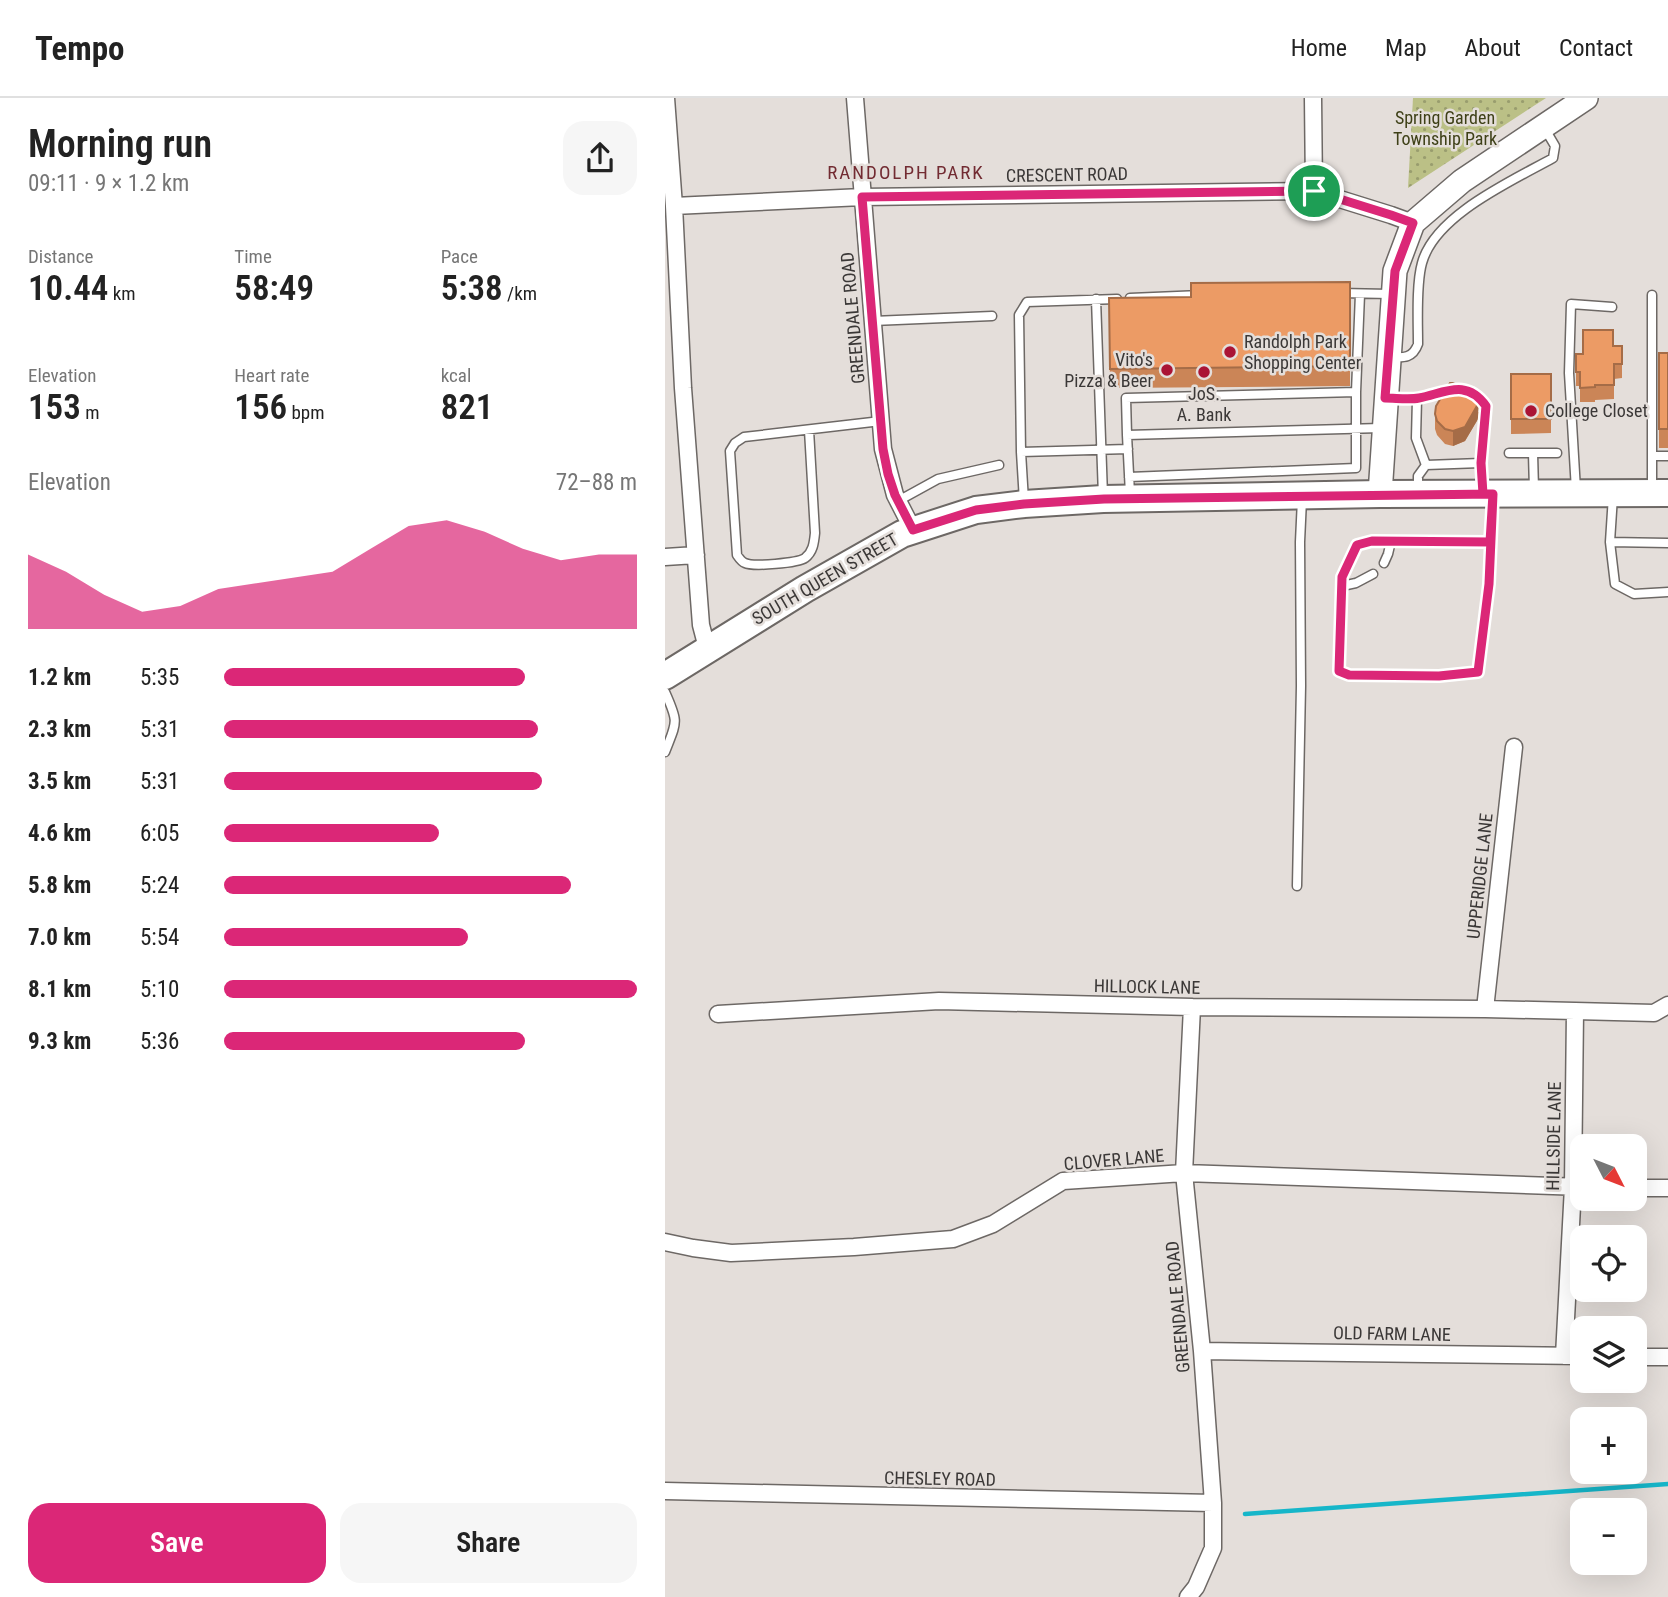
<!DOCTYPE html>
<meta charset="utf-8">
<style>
:root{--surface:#fff;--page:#f6f6f6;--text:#222;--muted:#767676;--line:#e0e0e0;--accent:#db2777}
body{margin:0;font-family:"Roboto Condensed",sans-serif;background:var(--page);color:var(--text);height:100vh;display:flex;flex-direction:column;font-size:26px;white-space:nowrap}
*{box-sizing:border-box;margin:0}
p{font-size:23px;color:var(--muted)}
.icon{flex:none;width:38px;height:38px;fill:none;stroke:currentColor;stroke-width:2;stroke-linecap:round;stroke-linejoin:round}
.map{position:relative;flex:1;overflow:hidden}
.side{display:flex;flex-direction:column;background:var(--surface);width:665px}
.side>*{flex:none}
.needle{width:46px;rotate:132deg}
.tools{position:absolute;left:905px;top:1036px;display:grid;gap:14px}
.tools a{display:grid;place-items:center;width:77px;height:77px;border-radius:14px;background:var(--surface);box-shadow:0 7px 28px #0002;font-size:35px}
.pin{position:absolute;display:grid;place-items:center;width:60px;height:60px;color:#fff;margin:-30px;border:4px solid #fff;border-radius:50%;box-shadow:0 2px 7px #0007}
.round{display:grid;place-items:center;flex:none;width:74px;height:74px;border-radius:21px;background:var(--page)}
.head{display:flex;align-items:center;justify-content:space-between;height:119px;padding:0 28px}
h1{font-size:38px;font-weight:600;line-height:52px}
.metrics{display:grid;grid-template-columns:repeat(3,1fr);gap:10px;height:119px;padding:7px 28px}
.metrics div{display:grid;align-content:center}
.metrics b{font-size:35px;font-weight:600}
.metrics small{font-size:19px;font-weight:400}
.metrics p{font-size:19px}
.chart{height:196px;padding:14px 28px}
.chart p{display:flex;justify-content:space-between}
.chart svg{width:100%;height:126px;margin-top:7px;fill:var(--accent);opacity:.7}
.action{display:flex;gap:14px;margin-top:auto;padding:14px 28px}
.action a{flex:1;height:80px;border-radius:21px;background:var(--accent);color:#fff;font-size:28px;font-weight:600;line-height:80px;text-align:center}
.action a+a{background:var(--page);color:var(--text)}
ul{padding:0 28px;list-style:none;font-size:23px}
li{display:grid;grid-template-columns:112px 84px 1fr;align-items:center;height:52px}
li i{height:18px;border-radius:9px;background:var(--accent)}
header{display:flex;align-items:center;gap:42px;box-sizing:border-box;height:98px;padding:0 35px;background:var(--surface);border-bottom:2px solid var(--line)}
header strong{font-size:33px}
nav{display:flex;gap:38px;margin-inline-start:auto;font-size:24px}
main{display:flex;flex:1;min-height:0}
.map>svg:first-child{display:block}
.park{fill:url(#park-dots)}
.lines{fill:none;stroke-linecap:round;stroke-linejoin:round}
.stream{stroke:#16b6c9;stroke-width:4.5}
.lane-casing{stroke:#6d6865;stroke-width:11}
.street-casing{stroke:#6d6865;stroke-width:19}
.secondary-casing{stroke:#6d6865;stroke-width:26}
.primary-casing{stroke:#6d6865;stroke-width:30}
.lane{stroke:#fff;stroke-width:8}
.street{stroke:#fff;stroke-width:16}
.secondary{stroke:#fff;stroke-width:23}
.primary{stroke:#fff;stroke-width:26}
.wall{fill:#cb8557}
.shaded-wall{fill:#a56c47}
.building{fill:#ec9b65;stroke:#a56c47;stroke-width:2}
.route-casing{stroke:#fff;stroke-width:14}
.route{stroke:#db2777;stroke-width:9}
.poi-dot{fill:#aa1435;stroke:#e4deda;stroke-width:2.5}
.labels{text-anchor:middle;stroke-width:5;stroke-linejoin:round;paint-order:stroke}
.park-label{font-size:18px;fill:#3e4017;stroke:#e4deda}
.street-label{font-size:18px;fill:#3b3837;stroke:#e4deda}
.poi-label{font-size:18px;fill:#3b3837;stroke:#e4deda;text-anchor:start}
.neighbourhood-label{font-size:19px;letter-spacing:2px;fill:#722b32;stroke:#e4deda}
</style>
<header>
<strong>Tempo</strong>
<nav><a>Home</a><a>Map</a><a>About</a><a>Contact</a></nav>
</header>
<main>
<section class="side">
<div class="head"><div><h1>Morning run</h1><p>09:11 · 9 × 1.2 km</p></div><a class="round"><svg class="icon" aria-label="share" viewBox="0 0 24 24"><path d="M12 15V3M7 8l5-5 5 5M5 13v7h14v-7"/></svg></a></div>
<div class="metrics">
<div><p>Distance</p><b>10.44<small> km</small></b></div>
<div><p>Time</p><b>58:49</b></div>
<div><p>Pace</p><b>5:38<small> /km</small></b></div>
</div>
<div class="metrics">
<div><p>Elevation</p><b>153<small> m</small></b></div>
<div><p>Heart rate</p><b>156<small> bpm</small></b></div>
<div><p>kcal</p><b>821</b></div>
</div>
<div class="chart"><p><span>Elevation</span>72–88 m</p>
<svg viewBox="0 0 160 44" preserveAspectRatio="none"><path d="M0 44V18L10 24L20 32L30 38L40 36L50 30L60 28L70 26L80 24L90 16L100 8L110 6L120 10L130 16L140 20L150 18L160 18V44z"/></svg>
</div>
<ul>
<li><b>1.2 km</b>5:35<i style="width:73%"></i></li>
<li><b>2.3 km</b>5:31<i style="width:76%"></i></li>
<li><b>3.5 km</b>5:31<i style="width:77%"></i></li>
<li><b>4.6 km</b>6:05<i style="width:52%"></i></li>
<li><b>5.8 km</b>5:24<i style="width:84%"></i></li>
<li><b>7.0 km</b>5:54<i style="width:59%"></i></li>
<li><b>8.1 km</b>5:10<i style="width:100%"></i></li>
<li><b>9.3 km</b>5:36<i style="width:73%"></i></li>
</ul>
<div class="action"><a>Save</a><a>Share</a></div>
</section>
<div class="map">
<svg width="1003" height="1499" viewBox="0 0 1003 1499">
<defs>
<pattern id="park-dots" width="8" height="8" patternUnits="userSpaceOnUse" patternTransform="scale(1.75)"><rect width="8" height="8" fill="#bbc086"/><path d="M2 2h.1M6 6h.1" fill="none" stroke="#999d6e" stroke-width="1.8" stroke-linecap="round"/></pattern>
</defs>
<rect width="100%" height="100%" fill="#e4deda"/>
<path class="park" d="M 748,0 L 881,0 L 743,90 Z"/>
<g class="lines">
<path class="stream" d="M 580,1416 L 1003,1386"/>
<defs>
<path id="lane" d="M 675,195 L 725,196
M 465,200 L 536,197
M 431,201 L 438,398
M 208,223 L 327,218
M 726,259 C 739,260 748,260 753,246 C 753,224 751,186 757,165 C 770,117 847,83 888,60 L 890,48 L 880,31
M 691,294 L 695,196
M 724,300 L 752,301 L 778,293 L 801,292 L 815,300 L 821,308 L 816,365
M 752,301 L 751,340 L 761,367
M 144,332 L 150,435 C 149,445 148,454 140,460 C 133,465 88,469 80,465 C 77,464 74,460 72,457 L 65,353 L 70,345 L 79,339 L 216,323
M 462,337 L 461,300 L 691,294 L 691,370 L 464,379
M 356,354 L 354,217 L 362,204 L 452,201
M 844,355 L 868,355
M 987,358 L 1003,358
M 987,390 L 987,197
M 753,391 L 753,378 L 761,367 L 816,365 L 818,393
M 869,392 L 868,355 L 892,355
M 911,392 L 904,275 L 906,206 L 947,209
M 465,396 L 462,337 L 716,330
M 948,398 L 945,444 L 950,486 L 969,496 L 1003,494
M 233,403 L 273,381 L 334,367
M 359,403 L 356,354 L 463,351
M 825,444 L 707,443 L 692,447 L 677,479 L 674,573 L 684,577 L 774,578 L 813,574 L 824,486 L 827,399
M 945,444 L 1003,445
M 719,465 L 723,456 L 726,443
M 677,488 L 691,485 L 708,476
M 0,594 C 14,625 12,623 0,654
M 632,788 L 636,588 L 635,444 L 637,401"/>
<path id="street" d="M 1,0 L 9,108 L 18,290 L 36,527 L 42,550
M 190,0 L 218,351 L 230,397 L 248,432
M 648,0 L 649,93
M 9,108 L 197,99 L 649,93 L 726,117 L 748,125
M 0,459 L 31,457
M 820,911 L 849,649
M 53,916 L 274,903 L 527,909 L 820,911 L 910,913
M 970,1090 L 1003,1090
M 0,1144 L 28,1150 L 66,1155 L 189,1149 L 288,1141 L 328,1126 L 398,1083 L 519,1075 L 917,1089
M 537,1253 L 917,1258
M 899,1258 L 908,1089 L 910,913 L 989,915 L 1003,907
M 970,1259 L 1003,1259
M 0,1393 L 548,1405
M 523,1499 L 531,1489 L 548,1450 L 548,1405 L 537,1253 L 519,1075 L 527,909"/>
<path id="secondary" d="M 715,396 L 730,173 L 748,125 L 797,83 L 921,0"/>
<path id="primary" d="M 0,578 L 140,491 L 237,436 L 311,412 L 359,406 L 438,401 L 715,396 L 1003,395"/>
</defs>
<use href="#lane" class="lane-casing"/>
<use href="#street" class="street-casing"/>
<use href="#secondary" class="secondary-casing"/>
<use href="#primary" class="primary-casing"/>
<use href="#lane" class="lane"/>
<use href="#street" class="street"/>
<use href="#secondary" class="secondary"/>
<use href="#primary" class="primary"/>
</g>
<path class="wall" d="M 685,184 L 685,288 L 445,290 L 444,200 L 526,199 Z
M 948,248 L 957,266 L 957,280 L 949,281 L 949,301 L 930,302 L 930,304 L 915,304 L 915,288 L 911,288 L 911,256 L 918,256 Z
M 994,255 L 1003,255 L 1003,350 L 994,350 Z
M 846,276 L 886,276 L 886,335 L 846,336 Z
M 814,314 L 813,321 L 800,343 L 788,348 L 780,346 L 772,337 L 770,331 L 770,316 Z"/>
<path class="shaded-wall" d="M 814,299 L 813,321 L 800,343 L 788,348 L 788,333 Z"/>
<path class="building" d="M 685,184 L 685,268 L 445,271 L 444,200 L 526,199 L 526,185 Z
M 918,232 L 948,232 L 948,248 L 957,248 L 957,266 L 949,266 L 949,287 L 930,287 L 930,289 L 915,290 L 915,274 L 911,274 L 911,256 L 918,256 Z
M 994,255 L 1003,255 L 1003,331 L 994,331 Z
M 846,276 L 886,276 L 886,321 L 846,321 Z
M 785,285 L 788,285 L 814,299 L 813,306 L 800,329 L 788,333 L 780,331 L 772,323 L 770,316 L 771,308 Z"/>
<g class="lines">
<defs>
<path id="route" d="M 649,93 L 197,99 L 218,351 L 223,376 L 230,397 L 248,432 L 311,412 L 359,406 L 439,401 L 828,396 L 825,444 L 707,443 L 692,447 L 677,479 L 674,573 L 684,577 L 774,578 L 813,574 L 824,486 L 828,396 L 818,396 L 816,365 L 821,308 C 801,280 780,295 754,300 C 744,302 731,300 720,300 L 730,173 L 748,125 L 726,117 L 649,93"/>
</defs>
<use href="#route" class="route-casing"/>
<use href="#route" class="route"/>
</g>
<g class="poi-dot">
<circle cx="565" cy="254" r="7"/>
<circle cx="502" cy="272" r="7"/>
<circle cx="539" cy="274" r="7"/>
<circle cx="866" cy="313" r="7"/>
</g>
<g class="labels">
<g class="park-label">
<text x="780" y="26">Spring Garden<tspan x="780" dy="21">Township Park</tspan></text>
</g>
<g class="street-label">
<text transform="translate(402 77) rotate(-1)" y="6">CRESCENT ROAD</text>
<text transform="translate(188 220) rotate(-95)" y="6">GREENDALE ROAD</text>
<text transform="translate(160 481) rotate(-30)" y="6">SOUTH QUEEN STREET</text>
<text transform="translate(815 778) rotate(-84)" y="6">UPPERIDGE LANE</text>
<text transform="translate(482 889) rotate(1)" y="6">HILLOCK LANE</text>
<text transform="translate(889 1038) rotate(-89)" y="6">HILLSIDE LANE</text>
<text transform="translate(449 1062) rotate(-5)" y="6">CLOVER LANE</text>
<text transform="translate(513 1209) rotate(-95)" y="6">GREENDALE ROAD</text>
<text transform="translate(727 1236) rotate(1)" y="6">OLD FARM LANE</text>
<text transform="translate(275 1381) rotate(1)" y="6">CHESLEY ROAD</text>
</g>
<g class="poi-label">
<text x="579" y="250">Randolph Park<tspan x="579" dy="21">Shopping Center</tspan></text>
<text x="488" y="268" text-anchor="end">Vito's<tspan x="488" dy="21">Pizza &amp; Beer</tspan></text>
<text x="539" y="302" text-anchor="middle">JoS.<tspan x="539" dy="21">A. Bank</tspan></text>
<text x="880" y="319">College Closet</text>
</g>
<g class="neighbourhood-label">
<text x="241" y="81">RANDOLPH PARK</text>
</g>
</g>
</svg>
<div class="tools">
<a><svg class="needle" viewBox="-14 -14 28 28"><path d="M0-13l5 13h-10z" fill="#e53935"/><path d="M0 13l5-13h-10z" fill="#767676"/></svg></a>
<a><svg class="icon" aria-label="locate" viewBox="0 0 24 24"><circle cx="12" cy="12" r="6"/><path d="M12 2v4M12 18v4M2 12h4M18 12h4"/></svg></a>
<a><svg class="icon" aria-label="layers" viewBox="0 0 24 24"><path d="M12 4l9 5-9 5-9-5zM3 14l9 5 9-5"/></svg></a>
<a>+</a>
<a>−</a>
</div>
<div class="pin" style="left:649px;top:93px;background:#1e9e55"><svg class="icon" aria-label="arrive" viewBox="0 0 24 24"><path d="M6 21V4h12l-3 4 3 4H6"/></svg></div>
</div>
</main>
